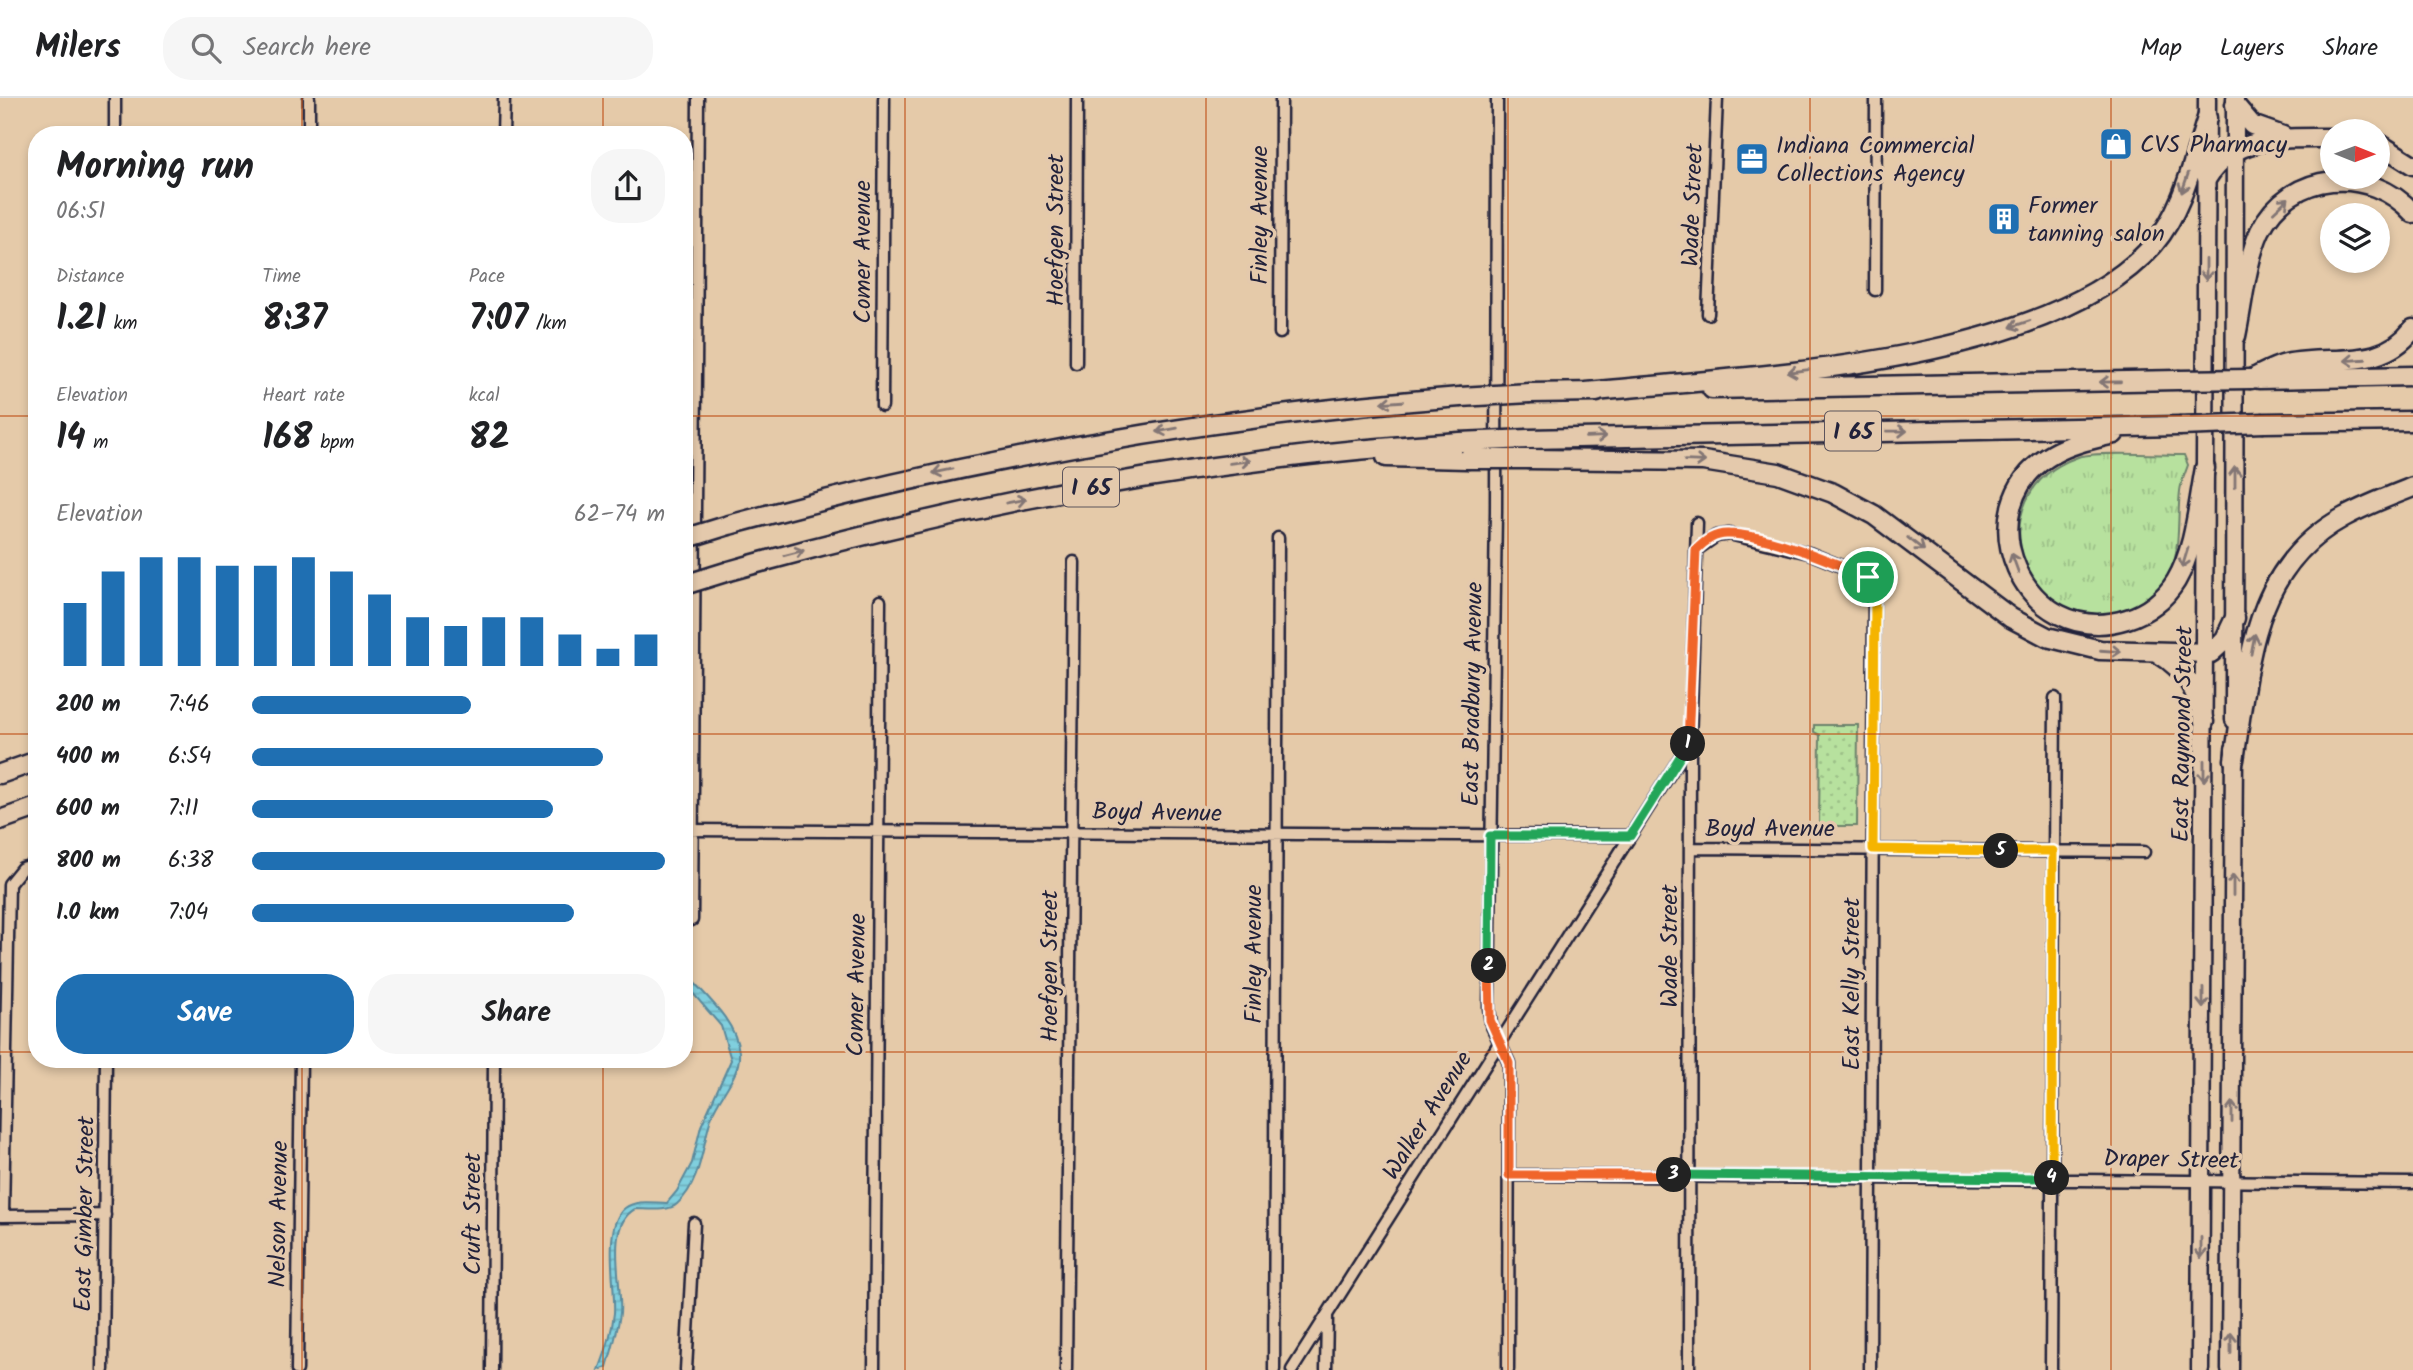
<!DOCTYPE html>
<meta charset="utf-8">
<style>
:root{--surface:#fff;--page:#f6f6f6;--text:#202124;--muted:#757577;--line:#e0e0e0;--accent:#1f6fb2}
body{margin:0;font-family:Kalam,sans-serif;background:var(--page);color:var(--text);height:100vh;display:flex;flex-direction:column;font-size:26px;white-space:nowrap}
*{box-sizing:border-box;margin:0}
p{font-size:23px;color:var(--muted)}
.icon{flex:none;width:38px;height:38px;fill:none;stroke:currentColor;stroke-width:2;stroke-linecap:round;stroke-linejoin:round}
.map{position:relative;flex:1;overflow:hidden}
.side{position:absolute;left:28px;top:28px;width:665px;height:942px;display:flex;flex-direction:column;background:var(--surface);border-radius:28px;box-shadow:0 4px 10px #0003}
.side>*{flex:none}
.needle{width:46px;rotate:91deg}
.fabs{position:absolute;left:2320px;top:21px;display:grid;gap:14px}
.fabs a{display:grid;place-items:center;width:70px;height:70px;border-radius:50%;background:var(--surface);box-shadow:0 4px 10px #0003;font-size:35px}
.pin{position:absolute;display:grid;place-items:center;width:60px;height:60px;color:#fff;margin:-30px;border:4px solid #fff;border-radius:50%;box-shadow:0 2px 7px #0007}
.km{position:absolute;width:35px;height:35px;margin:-18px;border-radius:50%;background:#222;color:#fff;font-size:19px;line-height:35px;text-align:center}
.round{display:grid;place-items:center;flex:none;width:74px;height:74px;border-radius:28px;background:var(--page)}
.overview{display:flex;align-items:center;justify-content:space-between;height:119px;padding:0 28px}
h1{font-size:38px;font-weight:800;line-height:52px}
.stats{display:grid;grid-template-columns:repeat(3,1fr);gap:10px;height:119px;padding:7px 28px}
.stats div{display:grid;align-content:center}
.stats b{font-size:35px;font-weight:800}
.stats small{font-size:19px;font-weight:400}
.stats p{font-size:19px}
.chart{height:196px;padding:14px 28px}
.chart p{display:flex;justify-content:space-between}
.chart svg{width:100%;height:126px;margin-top:7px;stroke:var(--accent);stroke-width:6}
.primary-button{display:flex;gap:14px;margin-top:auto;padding:14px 28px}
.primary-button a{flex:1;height:80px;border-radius:28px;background:var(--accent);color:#fff;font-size:28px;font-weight:800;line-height:80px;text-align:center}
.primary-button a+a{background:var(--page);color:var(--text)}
ul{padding:0 28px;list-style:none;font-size:23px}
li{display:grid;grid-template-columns:112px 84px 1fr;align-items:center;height:52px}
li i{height:18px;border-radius:9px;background:var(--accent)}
header{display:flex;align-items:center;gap:42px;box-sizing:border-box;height:98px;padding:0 35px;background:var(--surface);border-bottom:2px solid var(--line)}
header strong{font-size:33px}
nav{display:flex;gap:38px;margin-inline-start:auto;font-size:24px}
.search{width:490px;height:63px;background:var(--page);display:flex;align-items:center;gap:18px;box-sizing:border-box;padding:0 24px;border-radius:28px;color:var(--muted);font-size:26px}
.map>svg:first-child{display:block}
.grass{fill:url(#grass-tufts);stroke:#6c826c;stroke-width:2}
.park{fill:url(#park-dots);stroke:#6c826c;stroke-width:2}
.water{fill:url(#water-rules);stroke:#5a8a9d;stroke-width:2}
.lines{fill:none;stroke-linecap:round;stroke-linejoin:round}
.minor-casing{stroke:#22223b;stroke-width:15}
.primary-casing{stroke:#22223b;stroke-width:21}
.motorway-casing{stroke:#22223b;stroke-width:23}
.minor{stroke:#e4c9ac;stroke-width:10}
.primary{stroke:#e4c9ac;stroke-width:16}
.motorway{stroke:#e4c9ac;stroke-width:18}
.motorway-bridge-casing{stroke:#22223b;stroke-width:23;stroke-linecap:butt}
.motorway-bridge{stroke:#e4c9ac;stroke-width:18}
.oneway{stroke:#837674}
.split-1-casing{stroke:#fff;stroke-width:14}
.split-2-casing{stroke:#fff;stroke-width:14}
.split-3-casing{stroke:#fff;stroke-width:14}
.split-4-casing{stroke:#fff;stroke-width:14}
.split-5-casing{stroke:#fff;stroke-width:14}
.split-6-casing{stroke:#fff;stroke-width:14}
.split-1{stroke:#f0652b;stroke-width:9}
.split-2{stroke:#22a559;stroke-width:9}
.split-3{stroke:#f0652b;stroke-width:9}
.split-4{stroke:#22a559;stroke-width:9}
.split-5{stroke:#f5b400;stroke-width:9}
.split-6{stroke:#f5b400;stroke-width:9}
.grid{fill:none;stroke:#c04e15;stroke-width:2;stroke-opacity:0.55}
.labels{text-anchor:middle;stroke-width:7;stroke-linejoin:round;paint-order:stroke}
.shield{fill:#e4c9ac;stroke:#5c545d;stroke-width:2}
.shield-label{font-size:23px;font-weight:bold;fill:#22223b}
.poi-label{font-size:24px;fill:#22223b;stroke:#e4c9ac;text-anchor:start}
.street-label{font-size:24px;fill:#22223b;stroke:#e4c9ac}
</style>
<header>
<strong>Milers</strong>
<div class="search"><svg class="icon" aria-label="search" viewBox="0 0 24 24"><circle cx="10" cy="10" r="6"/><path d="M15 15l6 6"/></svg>Search here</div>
<nav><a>Map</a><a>Layers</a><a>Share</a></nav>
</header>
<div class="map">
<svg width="2413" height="1272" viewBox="0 0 2413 1272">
<defs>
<pattern id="grass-tufts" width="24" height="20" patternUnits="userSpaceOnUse" patternTransform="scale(1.75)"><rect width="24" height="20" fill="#b7e19e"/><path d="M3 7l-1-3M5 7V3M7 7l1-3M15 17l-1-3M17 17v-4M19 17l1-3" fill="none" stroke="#9dc189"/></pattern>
<pattern id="park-dots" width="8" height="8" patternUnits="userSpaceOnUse" patternTransform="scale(1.75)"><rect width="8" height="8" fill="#b7e19e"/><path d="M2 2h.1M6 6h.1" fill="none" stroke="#9dc189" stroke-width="1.8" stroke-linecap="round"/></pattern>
<pattern id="water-rules" width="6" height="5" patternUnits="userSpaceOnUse" patternTransform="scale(1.75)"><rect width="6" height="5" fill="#80cfde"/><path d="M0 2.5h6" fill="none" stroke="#6eb1bf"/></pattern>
</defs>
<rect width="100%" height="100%" fill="#e5caa9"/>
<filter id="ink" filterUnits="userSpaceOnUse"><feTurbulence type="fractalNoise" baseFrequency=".0143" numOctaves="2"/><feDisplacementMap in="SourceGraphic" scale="14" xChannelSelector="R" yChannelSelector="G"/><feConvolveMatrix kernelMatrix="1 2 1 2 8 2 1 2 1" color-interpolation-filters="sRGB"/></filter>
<g filter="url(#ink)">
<path class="grass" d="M 2184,357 L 2188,367 C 2185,376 2181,384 2180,393 C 2176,427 2184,466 2158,494 C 2147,504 2135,510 2121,514 C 2026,544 1971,396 2078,359 C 2096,353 2161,357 2184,357 Z"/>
<path class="park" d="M 1814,627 L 1858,627 L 1857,728 L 1819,728 L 1820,637 L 1814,634 Z"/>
<path class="water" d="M 684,877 L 689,879 C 708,900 736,924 739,954 C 741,977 720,996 712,1017 C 702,1046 702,1084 677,1106 C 669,1114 647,1111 635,1111 C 604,1128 623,1186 620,1215 C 618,1233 612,1252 607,1269 L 599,1272 C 606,1254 612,1234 614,1215 C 616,1189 602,1127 625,1110 C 637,1101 653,1105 667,1105 L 677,1093 L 692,1065 L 701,1028 L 731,962 L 721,928 L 684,885 Z"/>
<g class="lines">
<defs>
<path id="minor" d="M 1497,0 L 1496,413 L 1489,910 L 1491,926 L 1509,965 L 1508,1272
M 115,37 L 115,0
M 309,37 L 309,0
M 503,37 L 504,0
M 1875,192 L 1876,0
M 1708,216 L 1717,0
M 1280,235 L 1281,0
M 1076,265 L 1077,0
M 882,308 L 884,0
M 1696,452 L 1716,438 L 1729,436 L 1809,455 L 1868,479 L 1874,487 L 1870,1272
M 684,732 L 1630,738
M 1690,750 L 2144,754
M 692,822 L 698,0
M 1509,1077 L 2413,1085
M 0,1118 L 105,1117
M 3,1118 L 9,786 L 22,770 L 37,766
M 103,1272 L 106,961
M 297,1272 L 301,961
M 492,1272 L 494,961
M 686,1272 L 694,1125
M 874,1272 L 880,503
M 1066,1272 L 1074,464
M 1274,1272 L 1278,440
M 1292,1272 L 1690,644
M 1326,1272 L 1327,1218
M 1689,1272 L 1690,646 L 1697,425
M 2051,1272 L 2055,600"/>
<path id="primary" d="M 2234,622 L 2235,0
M 2200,1272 L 2207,0
M 2230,1272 L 2234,651"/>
<path id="motorway" d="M 2235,7 L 2252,27 L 2283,38
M 2378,45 L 2413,67
M 2207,80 C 2234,36 2287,40 2333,40
M 2236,238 C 2243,205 2246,164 2260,133 C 2290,72 2370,67 2413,115
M 2251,281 C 2262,276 2274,269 2286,266 C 2332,256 2380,274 2413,231
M 2259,281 L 2413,278
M 1712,291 L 2178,282
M 1586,294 C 1739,278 2049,269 2154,146 C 2183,112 2193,63 2207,20
M 1530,295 L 1597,294
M 2264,325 L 2413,323
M 2114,336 C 2094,341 2072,345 2053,356 C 1961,408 2024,554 2127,521 C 2147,515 2165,501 2176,483 C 2195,451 2198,406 2205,370
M 1528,341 L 2179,328
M 1386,359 L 1467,361
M 1529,361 L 1703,363 L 1778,375 L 1833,395 L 1874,417 L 2011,520 L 2047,539 L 2100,552 L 2211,555 L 2224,543 L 2235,520
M 729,427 C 971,361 1210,318 1460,299
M 729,473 C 968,405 1212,359 1460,344
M 2158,555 C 2187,573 2196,591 2204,624
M 2234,662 C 2249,568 2250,470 2344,419 C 2366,407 2390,398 2413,389
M 0,676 L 37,663
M 0,722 L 37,709"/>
</defs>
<use href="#minor" class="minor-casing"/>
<use href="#primary" class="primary-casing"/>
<use href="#motorway" class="motorway-casing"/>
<use href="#minor" class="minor"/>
<use href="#primary" class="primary"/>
<use href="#motorway" class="motorway"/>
<defs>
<path id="motorway-bridge" d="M 2178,282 L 2251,281
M 1460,299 L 1530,295
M 2179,328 L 2264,325
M 1460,344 L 1528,341
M 1467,361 L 1529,361
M 684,441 L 729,427
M 684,487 L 729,473"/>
</defs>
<use href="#motorway-bridge" class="motorway-bridge-casing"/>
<use href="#motorway-bridge" class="motorway-bridge"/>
</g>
<defs><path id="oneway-shaft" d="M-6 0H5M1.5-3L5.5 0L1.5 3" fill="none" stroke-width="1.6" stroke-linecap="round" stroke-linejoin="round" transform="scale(1.75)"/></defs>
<g class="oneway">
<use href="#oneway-shaft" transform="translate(2185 85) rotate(109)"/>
<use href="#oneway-shaft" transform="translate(2281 107) rotate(-43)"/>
<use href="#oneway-shaft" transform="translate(2206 172) rotate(90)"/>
<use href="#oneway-shaft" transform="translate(2020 226) rotate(161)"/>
<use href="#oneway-shaft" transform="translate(2355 262) rotate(176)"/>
<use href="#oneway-shaft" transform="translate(1798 273) rotate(172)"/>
<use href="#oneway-shaft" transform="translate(2110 284) rotate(179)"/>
<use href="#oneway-shaft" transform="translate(1392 304) rotate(176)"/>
<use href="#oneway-shaft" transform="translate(1167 332) rotate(170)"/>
<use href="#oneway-shaft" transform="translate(1897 333) rotate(-1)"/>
<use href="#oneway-shaft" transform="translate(1596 339) rotate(-2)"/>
<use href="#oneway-shaft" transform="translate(1695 363) rotate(2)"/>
<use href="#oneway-shaft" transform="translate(1240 364) rotate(-8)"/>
<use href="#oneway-shaft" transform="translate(943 373) rotate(168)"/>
<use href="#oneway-shaft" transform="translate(2235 379) rotate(-90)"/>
<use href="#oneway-shaft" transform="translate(1016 403) rotate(-11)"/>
<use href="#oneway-shaft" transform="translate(1916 446) rotate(38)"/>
<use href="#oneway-shaft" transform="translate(794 455) rotate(-15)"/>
<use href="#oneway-shaft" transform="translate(2185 460) rotate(107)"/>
<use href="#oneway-shaft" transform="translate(2015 465) rotate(-110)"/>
<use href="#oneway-shaft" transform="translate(2253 546) rotate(-79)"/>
<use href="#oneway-shaft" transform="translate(2111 553) rotate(4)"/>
<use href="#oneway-shaft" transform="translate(2204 673) rotate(90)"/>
<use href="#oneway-shaft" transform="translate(2233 787) rotate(-90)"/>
<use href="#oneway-shaft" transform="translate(2203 900) rotate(90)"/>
<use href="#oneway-shaft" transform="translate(2232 1014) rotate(-90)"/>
<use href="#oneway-shaft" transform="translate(2201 1150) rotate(90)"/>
<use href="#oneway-shaft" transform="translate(2231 1245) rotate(-90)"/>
</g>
</g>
<g class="lines" filter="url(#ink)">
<defs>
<path id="split-1" d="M 1688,646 L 1696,452 C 1705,443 1715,435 1729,436 C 1770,437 1830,463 1868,479"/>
<path id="split-2" d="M 1489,868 L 1490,738 L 1630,738 L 1688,646"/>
<path id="split-3" d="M 1489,868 L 1490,922 L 1509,965 L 1509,1077 L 1674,1077"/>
<path id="split-4" d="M 1674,1077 L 2052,1080"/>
<path id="split-5" d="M 2001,753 L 2053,753 L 2052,1080"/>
<path id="split-6" d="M 1868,479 L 1874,487 L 1875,500 L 1873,751 L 2001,753"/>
</defs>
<use href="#split-1" class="split-1-casing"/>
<use href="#split-2" class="split-2-casing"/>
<use href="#split-3" class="split-3-casing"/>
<use href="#split-4" class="split-4-casing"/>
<use href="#split-5" class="split-5-casing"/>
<use href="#split-6" class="split-6-casing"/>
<use href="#split-1" class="split-1"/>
<use href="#split-2" class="split-2"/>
<use href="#split-3" class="split-3"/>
<use href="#split-4" class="split-4"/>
<use href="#split-5" class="split-5"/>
<use href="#split-6" class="split-6"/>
</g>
<path class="grid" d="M 302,0 L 302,37M 603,0 L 603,37M 905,0 L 905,1272M 1206,0 L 1206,1272M 1508,0 L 1508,1272M 1810,0 L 1810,1272M 2111,0 L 2111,1272M 0,318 L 37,318M 684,318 L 2413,318M 0,636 L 37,636M 684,636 L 2413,636M 0,954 L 37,954M 684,954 L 2413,954M 302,961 L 302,1272M 603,961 L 603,1272"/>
<defs>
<symbol id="shop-square" viewBox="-11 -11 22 22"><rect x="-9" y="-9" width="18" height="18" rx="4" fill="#1f6fb2" stroke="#e4c9ac"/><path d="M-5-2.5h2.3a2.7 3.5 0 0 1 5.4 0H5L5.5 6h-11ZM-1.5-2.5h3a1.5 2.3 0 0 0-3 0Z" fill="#fff"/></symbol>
<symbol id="office-square" viewBox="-11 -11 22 22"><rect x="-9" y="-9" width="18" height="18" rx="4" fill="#1f6fb2" stroke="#e4c9ac"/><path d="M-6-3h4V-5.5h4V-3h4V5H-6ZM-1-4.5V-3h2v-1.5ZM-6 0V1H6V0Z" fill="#fff"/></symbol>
<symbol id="building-square" viewBox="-11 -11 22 22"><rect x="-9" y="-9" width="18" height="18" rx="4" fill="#1f6fb2" stroke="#e4c9ac"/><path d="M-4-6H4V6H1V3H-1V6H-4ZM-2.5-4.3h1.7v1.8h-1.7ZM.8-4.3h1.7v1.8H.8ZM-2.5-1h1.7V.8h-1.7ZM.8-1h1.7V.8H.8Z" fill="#fff"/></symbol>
</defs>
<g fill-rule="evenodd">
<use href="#shop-square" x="2097" y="27" width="38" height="38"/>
<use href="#office-square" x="1733" y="42" width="38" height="38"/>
<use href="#building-square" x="1985" y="102" width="38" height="38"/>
</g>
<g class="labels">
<g class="shield">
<rect x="1825" y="313.5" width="56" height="39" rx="5"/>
<rect x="1063" y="369.5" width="56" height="39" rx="5"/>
</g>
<g class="shield-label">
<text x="1853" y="341">I 65</text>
<text x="1091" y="397">I 65</text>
</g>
<g class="poi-label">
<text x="2140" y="54">CVS Pharmacy</text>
<text x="1776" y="55">Indiana Commercial<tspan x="1776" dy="28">Collections Agency</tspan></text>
<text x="2028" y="115">Former<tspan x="2028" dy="28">tanning salon</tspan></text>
</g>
<g class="street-label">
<text transform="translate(1692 107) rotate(-88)" y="8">Wade Street</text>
<text transform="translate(1259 117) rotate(-90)" y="8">Finley Avenue</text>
<text transform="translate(1055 132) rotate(-90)" y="8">Hoefgen Street</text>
<text transform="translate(862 154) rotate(-90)" y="8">Comer Avenue</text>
<text transform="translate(1472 596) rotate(-89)" y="8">East Bradbury Avenue</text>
<text transform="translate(2182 636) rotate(-89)" y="8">East Raymond Street</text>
<text transform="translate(1157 714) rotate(1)" y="8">Boyd Avenue</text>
<text x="1770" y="738">Boyd Avenue</text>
<text transform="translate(1669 848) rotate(-90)" y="8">Wade Street</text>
<text transform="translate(1253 856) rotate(-90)" y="8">Finley Avenue</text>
<text transform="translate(1049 868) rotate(-90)" y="8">Hoefgen Street</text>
<text transform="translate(1851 886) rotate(-90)" y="8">East Kelly Street</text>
<text transform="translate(856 887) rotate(-89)" y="8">Comer Avenue</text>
<text transform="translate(1427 1017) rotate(-58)" y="8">Walker Avenue</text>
<text transform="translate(2171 1061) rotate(1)" y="8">Draper Street</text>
<text transform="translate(84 1116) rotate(-89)" y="8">East Gimber Street</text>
<text transform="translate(278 1116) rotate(-89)" y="8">Nelson Avenue</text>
<text transform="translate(472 1116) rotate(-90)" y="8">Cruft Street</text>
</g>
</g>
</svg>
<div class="fabs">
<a><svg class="needle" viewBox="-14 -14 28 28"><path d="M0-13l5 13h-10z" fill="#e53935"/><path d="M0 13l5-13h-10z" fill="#757577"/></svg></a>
<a><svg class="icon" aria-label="layers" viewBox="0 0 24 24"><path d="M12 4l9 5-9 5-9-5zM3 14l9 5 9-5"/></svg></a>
</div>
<div class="pin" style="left:1868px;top:479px;background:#1e9e55"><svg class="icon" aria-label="arrive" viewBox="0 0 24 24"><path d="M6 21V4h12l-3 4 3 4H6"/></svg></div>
<b class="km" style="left:1688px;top:646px">1</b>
<b class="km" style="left:1489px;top:868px">2</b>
<b class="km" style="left:1674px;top:1077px">3</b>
<b class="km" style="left:2052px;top:1080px">4</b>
<b class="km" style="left:2001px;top:753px">5</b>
<section class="side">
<div class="overview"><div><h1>Morning run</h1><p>06:51</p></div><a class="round"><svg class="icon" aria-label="share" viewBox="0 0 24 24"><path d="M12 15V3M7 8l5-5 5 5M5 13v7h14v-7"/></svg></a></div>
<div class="stats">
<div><p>Distance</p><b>1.21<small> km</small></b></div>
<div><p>Time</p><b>8:37</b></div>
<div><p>Pace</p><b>7:07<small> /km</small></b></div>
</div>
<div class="stats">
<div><p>Elevation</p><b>14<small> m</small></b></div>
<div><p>Heart rate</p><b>168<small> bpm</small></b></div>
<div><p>kcal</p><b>82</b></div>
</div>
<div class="chart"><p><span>Elevation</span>62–74 m</p>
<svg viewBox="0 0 160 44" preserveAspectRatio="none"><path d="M5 44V22M15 44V11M25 44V6M35 44V6M45 44V9M55 44V9M65 44V6M75 44V11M85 44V19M95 44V27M105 44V30M115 44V27M125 44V27M135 44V33M145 44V38M155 44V33"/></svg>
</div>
<ul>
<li><b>200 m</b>7:46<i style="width:53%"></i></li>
<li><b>400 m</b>6:54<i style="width:85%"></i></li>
<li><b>600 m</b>7:11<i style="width:73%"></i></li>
<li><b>800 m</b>6:38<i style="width:100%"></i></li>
<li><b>1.0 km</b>7:04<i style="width:78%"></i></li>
</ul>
<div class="primary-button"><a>Save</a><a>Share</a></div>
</section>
</div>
